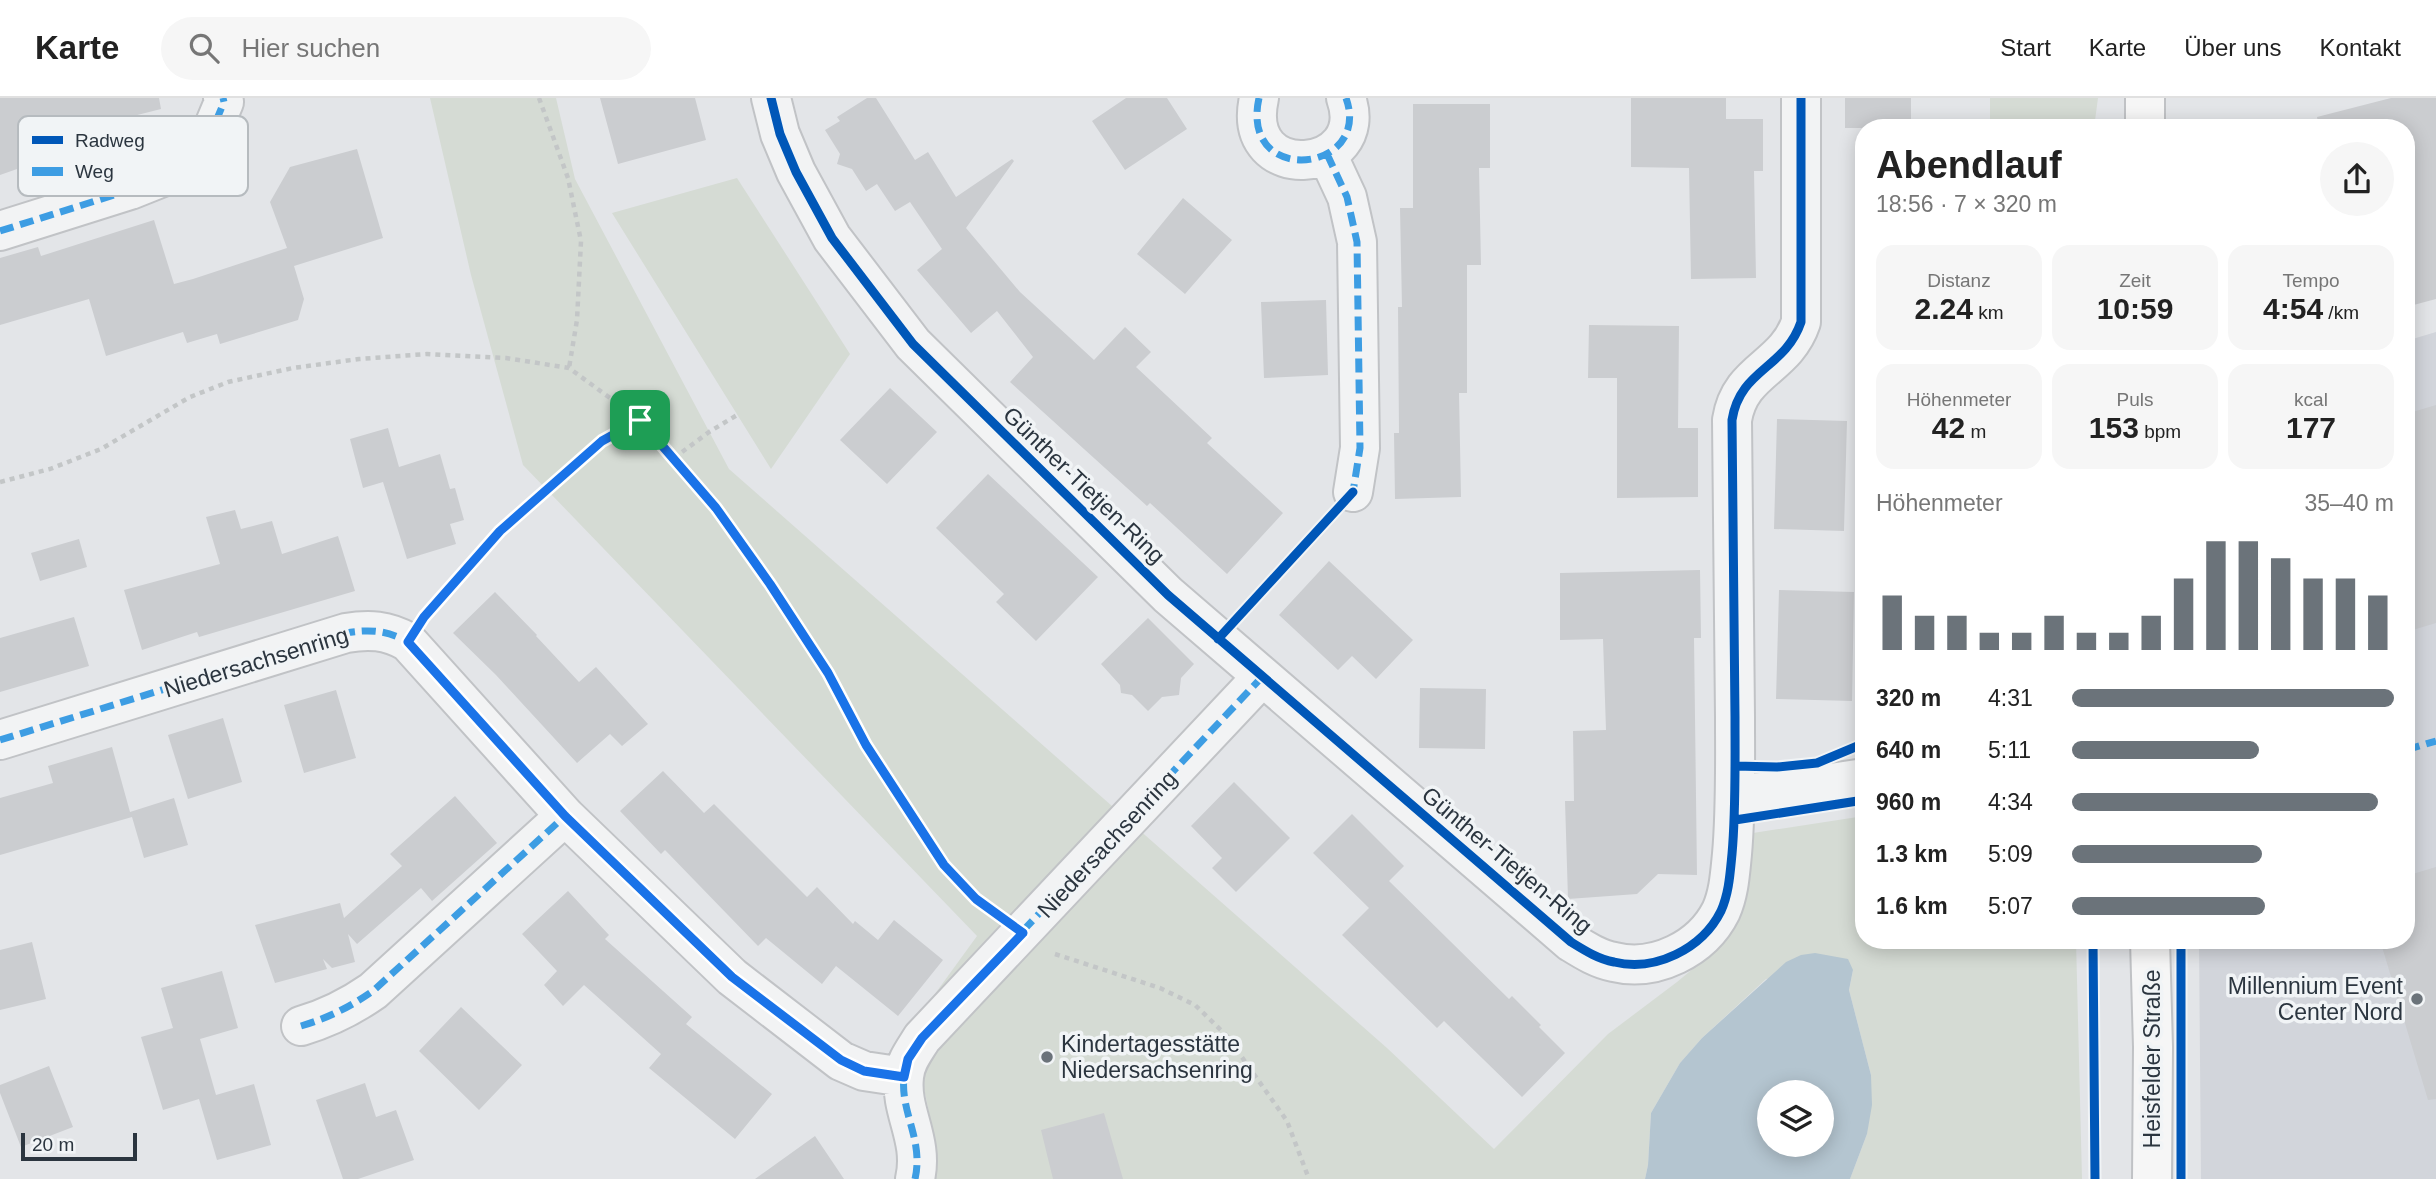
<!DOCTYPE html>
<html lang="de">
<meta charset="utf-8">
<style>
:root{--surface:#fff;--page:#f6f6f6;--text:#222;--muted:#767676;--line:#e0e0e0;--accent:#6b737a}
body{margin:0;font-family:Helvetica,sans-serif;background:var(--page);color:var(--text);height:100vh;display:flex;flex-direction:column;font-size:26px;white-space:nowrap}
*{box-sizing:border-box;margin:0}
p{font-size:23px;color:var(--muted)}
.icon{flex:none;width:38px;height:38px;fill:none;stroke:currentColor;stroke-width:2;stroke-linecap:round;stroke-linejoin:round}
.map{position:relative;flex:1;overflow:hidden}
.drawer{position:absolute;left:1855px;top:21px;width:560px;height:830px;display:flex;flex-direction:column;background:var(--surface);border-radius:28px;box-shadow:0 4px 18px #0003}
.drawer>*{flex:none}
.tools{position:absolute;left:1757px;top:982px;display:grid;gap:14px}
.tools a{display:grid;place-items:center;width:77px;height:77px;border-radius:50%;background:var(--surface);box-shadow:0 4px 18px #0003;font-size:35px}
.scale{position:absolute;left:21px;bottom:18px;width:116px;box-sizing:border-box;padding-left:7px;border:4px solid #2b353f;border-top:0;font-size:19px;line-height:24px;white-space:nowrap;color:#2b353f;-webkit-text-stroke:5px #f1f4f6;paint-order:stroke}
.pin{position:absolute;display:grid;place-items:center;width:60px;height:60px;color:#fff;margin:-30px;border-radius:14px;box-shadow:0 4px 10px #0006}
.round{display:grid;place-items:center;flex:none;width:74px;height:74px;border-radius:37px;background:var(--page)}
.head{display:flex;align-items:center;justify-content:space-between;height:119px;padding:0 21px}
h1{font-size:38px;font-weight:700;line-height:52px}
.stats{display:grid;grid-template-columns:repeat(3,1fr);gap:10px;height:119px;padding:7px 21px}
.stats div{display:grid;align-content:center;border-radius:18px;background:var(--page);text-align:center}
.stats b{font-size:30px;font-weight:700}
.stats small{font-size:19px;font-weight:400}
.stats p{font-size:19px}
.chart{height:196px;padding:14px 21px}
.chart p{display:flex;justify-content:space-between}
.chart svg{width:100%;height:126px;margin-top:7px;stroke:var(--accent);stroke-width:6}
ul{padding:0 21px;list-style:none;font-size:23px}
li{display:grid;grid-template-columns:112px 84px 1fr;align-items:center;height:52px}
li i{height:18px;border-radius:9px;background:var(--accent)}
header{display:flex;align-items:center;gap:42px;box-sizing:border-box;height:98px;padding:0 35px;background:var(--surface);border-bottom:2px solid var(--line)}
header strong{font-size:33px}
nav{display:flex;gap:38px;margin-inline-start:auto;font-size:24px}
.search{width:490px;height:63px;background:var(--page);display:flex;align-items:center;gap:18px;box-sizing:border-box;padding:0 24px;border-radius:38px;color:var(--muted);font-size:26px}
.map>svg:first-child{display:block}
.built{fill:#d2d5db}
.green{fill:#d5dbd4}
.water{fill:#b4c5d0;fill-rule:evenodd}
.building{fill:#cbcdd0}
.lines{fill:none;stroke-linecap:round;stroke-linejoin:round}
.street-casing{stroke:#c1c3c6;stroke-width:42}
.primary-casing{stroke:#c0c2c5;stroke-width:42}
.path{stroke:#c3c6c7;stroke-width:4.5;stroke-dasharray:5 5;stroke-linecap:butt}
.street{stroke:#f2f3f4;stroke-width:38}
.primary{stroke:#f6f6f6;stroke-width:38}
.quiet{stroke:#3d9de3;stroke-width:7;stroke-dasharray:14 7;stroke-linecap:butt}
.cycleway-casing{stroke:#f1f4f6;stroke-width:13}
.cycleway{stroke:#0057b8;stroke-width:9}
.route-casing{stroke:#fff;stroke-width:14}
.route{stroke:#1a73e8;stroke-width:9}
.poi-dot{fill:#6b737a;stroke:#f1f4f6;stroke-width:2.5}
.labels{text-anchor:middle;stroke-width:7;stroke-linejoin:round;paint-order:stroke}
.street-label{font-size:23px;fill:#2b353f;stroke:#f1f4f6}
.poi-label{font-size:23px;fill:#2b353f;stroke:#f1f4f6;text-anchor:end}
.key{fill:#f1f4f6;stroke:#b6bbbf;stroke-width:2}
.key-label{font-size:19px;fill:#2b353f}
</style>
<header>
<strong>Karte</strong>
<div class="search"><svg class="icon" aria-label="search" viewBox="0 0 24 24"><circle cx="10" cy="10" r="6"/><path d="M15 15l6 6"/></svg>Hier suchen</div>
<nav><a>Start</a><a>Karte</a><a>Über uns</a><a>Kontakt</a></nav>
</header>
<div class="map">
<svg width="2436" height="1081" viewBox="0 0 2436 1081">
<rect width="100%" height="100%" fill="#e3e5e8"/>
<path class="built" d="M 2436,234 L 2436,1081 L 2201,1081 L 2199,842 L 2406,842 L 2406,243 Z"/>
<path class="green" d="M 430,0 L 556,0 L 575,81 L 729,371 L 1387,950 L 1494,1051 L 1608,936 L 1677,884 L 1725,844 L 1739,814 L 1753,735 L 1864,718 L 1864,842 L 2076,842 L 2082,1081 L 1850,1081 L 1867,1036 L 1871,977 L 1849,892 L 1853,872 L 1766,881 L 1702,940 L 1680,965 L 1651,1015 L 1648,1067 L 1645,1081 L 934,1081 C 936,1030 923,982 908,933 L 977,838 L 523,367 L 471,177 Z
M 1990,0 L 2098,0 L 2094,30 L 1990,30 Z
M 737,80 L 850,256 L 771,371 L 612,115 Z"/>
<path class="water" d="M 1815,855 L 1848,861 L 1853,872 L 1849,892 L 1871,977 L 1872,1007 L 1867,1036 L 1850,1081 L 1645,1081 L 1648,1067 L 1651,1015 L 1680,965 L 1702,940 L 1786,864 L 1801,857 ZM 1769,994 L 1822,994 L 1822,1046 L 1769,1046 Z"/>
<path class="building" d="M 0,0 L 159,0 L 161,11 L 62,36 L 68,53 L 0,77 Z
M 600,0 L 695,0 L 706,42 L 618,66 Z
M 867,0 L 876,0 L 915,62 L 928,54 L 956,99 L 1012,61 L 1014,63 L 966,130 L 1020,194 L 1094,262 L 1125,229 L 1151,254 L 1136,269 L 1212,340 L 1207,345 L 1283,415 L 1227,476 L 1150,405 L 1147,408 L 1010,284 L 1033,259 L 997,213 L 971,235 L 917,172 L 942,151 L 910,104 L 895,113 L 877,86 L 866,93 L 852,71 L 837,66 L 840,56 L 825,32 L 840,23 L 837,19 Z
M 1126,0 L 1167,0 L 1187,31 L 1125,72 L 1092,23 Z
M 1631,0 L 1726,0 L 1726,21 L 1763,21 L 1763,73 L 1754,73 L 1756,180 L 1691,181 L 1689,70 L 1631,69 Z
M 1845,0 L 1911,0 L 1911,30 L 1845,30 Z
M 2391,0 L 2436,0 L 2436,201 L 2406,209 L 2406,30 L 2319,30 L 2317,19 Z
M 1413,6 L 1490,6 L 1490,70 L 1479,70 L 1481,167 L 1467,167 L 1467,295 L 1459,295 L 1461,399 L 1395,401 L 1394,335 L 1399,335 L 1398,209 L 1402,209 L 1400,110 L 1413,110 Z
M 357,51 L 383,140 L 294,168 L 304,201 L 298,222 L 220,246 L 217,236 L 187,245 L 183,234 L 106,258 L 89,201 L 0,227 L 0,160 L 38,149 L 41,158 L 154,122 L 174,186 L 193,181 L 287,150 L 270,104 L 290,69 Z
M 1183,100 L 1232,142 L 1185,196 L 1137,156 Z
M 1326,202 L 1328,277 L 1264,280 L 1261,204 Z
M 1589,227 L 1679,228 L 1678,330 L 1698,330 L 1698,399 L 1617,400 L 1617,280 L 1588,280 Z
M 890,290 L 937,334 L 887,386 L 840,342 Z
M 2436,307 L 2436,525 L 2406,534 L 2406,316 Z
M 1777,321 L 1847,323 L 1844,433 L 1774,431 Z
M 388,330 L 399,369 L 440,356 L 450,391 L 455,390 L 464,422 L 450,426 L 456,446 L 407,461 L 383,384 L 363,390 L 350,341 Z
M 988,376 L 1098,479 L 1036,543 L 996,504 L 1004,496 L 936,430 Z
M 235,412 L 241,431 L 272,423 L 282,456 L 338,438 L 355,493 L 199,539 L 197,534 L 142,552 L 124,492 L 220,466 L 206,419 Z
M 79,441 L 87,469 L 40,483 L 31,455 Z
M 1329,463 L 1413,542 L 1376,581 L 1352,558 L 1338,572 L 1279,517 Z
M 1700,472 L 1701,540 L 1694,540 L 1697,777 L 1658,776 L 1637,796 L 1568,801 L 1565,703 L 1574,703 L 1573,633 L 1606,632 L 1603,541 L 1560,542 L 1560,475 Z
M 1779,492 L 1854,494 L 1852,603 L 1776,601 Z
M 495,494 L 537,537 L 536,538 L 579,584 L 596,569 L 648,626 L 622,648 L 610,636 L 577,665 L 496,577 L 453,535 Z
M 74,519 L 89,568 L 0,594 L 0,540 Z
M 1148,520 L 1194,566 L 1181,580 L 1179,597 L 1162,599 L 1148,613 L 1132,597 L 1121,595 L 1120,587 L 1101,566 Z
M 1420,590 L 1486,591 L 1485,651 L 1419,650 Z
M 336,592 L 356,660 L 304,675 L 284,607 Z
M 223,620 L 242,684 L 188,701 L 168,637 Z
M 112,649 L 130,714 L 174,700 L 188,747 L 144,760 L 132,719 L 0,757 L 0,700 L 53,685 L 48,668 Z
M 663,673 L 704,715 L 714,706 L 807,799 L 817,789 L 853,826 L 855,823 L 878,842 L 894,822 L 943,862 L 898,918 L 836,868 L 822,886 L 766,840 L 758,848 L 665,752 L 661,756 L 620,713 Z
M 1234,684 L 1290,740 L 1236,794 L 1212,770 L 1222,760 L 1191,728 Z
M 455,698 L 497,745 L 432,803 L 421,790 L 357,846 L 348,836 L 355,864 L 332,870 L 323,861 L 327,871 L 275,885 L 255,827 L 340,805 L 344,820 L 402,768 L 390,756 Z
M 1352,716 L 1404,768 L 1389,783 L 1509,901 L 1512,898 L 1541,927 L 1539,929 L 1565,955 L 1522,999 L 1444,923 L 1437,930 L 1342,837 L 1369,810 L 1313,755 Z
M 2436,769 L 2436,1001 L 2428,1002 L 2380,842 L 2406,842 L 2406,778 Z
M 568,793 L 609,837 L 605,841 L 692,919 L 686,926 L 772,996 L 735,1041 L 649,970 L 661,956 L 584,887 L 563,908 L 544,887 L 557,873 L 522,836 Z
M 32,844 L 46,901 L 0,912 L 0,852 Z
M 222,873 L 238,930 L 200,941 L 216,997 L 254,986 L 271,1047 L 217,1062 L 199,1001 L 163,1012 L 141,939 L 173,930 L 161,890 Z
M 461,909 L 522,967 L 479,1012 L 419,953 Z
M 49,968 L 73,1029 L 21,1049 L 0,995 L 0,987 Z
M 365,985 L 376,1019 L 396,1012 L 414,1062 L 358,1081 L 343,1081 L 316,1002 Z
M 1104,1015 L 1123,1081 L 1053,1081 L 1041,1032 Z
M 815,1038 L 844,1081 L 755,1081 Z"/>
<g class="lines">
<defs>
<path id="street" d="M 771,0 L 780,36 L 796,74 L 832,140 L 913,246 L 1168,497 L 1571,844 C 1584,852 1598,861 1614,864 C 1655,874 1702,851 1721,813 C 1729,795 1730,776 1732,756 C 1736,711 1735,665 1735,619 C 1734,520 1733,421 1732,322 C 1740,271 1785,271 1801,224 L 1801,0
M 1259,0 C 1239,90 1373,75 1346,0
M 1327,56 L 1347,99 L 1357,144 L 1360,350 L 1353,394
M 0,133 L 130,92 L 185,70 L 211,35 L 224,4 L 223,0
M 0,642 L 346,535 C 369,531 387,532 408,544 L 565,718 L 732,879 L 841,963 L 864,973 L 904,979
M 1735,696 L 1786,692 L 1864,680
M 301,928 C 328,920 350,909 373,893 L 565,718
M 915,1081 C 924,1042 900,1014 904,979 C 905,964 914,953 922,940 L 1262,579"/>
<path id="primary" d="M 2145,30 L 2145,0
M 2150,842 L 2153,949 L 2152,1081"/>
</defs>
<use href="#street" class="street-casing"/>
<use href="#primary" class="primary-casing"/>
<path class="path" d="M 539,0 L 568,80 L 581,143 L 577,222 L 569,270
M 674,360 L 709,334 L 737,317
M 0,384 L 50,371 L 101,351 L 190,299 L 228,284 L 293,270 L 359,261 L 427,256 L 506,260 L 569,270 L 640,322 L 716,410 L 770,486 L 828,575 L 866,647 L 944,767 L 976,801 L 991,811
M 430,513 L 500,433 L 558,381 L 602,343 L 640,322
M 1055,856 L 1160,890 L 1195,907 L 1227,938 L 1287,1023 L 1309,1081"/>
<use href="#street" class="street"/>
<use href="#primary" class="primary"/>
<path class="quiet" d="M 1259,0 C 1239,90 1373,75 1346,0
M 1327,56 L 1347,99 L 1357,144 L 1360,350 L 1353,394 L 1349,399
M 0,133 L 130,92 L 185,70 L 211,35 L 224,4 L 223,0
M 0,642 L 346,535 C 369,531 387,532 408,544 L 565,718 L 732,879 L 841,963 L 864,973 L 904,979
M 2406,652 L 2436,643
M 301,928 C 328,920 350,909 373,893 L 565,718
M 915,1081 C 924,1042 900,1014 904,979 C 905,964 914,953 922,940 L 1262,579"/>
<defs>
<path id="cycleway" d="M 771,0 L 780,36 L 796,74 L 832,140 L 913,246 L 1168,497 L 1571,844 C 1584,852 1598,861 1614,864 C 1655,874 1702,851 1721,813 C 1729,795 1730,776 1732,756 C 1736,711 1735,665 1735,619 C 1734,520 1733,421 1732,322 C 1740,271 1785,271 1801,224 L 1801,0
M 1218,541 L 1353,394
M 1735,668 L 1777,669 L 1817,665 L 1860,647 L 1864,642
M 1735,722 L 1864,702
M 2093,842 L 2095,1081
M 2181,842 L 2181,1081"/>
</defs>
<use href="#cycleway" class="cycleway-casing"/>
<use href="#cycleway" class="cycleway"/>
</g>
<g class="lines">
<defs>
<path id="route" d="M 640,322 L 716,410 L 770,486 L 828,575 L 866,647 L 944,767 L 976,801 L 1023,835 L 922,940 L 908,961 L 904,979 L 864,973 L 841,962 L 732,879 L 565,718 L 408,544 L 424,519 L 500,433 L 602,343 Z"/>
</defs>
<use href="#route" class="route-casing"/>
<use href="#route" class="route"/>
</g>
<g class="poi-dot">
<circle cx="2417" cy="901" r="7"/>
<circle cx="1047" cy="959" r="7"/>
</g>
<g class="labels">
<g class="street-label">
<text transform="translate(1084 387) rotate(44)" y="8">Günther-Tietjen-Ring</text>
<text transform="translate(256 564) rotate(-17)" y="8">Niedersachsenring</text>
<text transform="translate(1107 746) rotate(-47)" y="8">Niedersachsenring</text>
<text transform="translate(1507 762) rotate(40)" y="8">Günther-Tietjen-Ring</text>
<text transform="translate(2152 961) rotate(-90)" y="8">Heisfelder Straße</text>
</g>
<g class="poi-label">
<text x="2403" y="896">Millennium Event<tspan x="2403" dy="26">Center Nord</tspan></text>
<text x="1061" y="954" text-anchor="start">Kindertagesstätte<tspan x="1061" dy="26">Niedersachsenring</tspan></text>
</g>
</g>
<rect x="18" y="18" width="230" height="80" rx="10" class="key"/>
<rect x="32" y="38" width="31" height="8" fill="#0057b8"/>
<rect x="32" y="69" width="31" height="9" fill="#3d9de3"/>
<g class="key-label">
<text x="75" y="49">Radweg</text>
<text x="75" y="80">Weg</text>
</g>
</svg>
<div class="tools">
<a><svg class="icon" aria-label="layers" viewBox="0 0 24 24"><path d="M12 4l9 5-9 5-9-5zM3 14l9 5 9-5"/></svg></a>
</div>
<div class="scale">20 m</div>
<div class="pin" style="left:640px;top:322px;background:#1e9e55"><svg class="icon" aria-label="arrive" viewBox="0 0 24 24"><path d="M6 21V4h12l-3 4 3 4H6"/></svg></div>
<section class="drawer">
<div class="head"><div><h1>Abendlauf</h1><p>18:56 · 7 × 320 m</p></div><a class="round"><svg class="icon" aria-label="share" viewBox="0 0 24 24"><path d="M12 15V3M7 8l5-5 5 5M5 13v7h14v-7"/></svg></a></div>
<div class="stats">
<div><p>Distanz</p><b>2.24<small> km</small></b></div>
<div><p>Zeit</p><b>10:59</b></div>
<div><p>Tempo</p><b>4:54<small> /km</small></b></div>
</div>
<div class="stats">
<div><p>Höhenmeter</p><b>42<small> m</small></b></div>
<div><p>Puls</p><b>153<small> bpm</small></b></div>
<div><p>kcal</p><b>177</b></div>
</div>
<div class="chart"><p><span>Höhenmeter</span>35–40 m</p>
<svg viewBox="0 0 160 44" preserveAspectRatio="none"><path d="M5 44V25M15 44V32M25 44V32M35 44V38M45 44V38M55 44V32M65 44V38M75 44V38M85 44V32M95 44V19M105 44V6M115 44V6M125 44V12M135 44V19M145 44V19M155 44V25"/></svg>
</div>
<ul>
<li><b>320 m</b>4:31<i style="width:100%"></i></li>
<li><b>640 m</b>5:11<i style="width:58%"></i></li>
<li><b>960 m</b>4:34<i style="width:95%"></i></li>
<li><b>1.3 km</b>5:09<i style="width:59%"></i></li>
<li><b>1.6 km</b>5:07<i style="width:60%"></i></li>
</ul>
</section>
</div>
